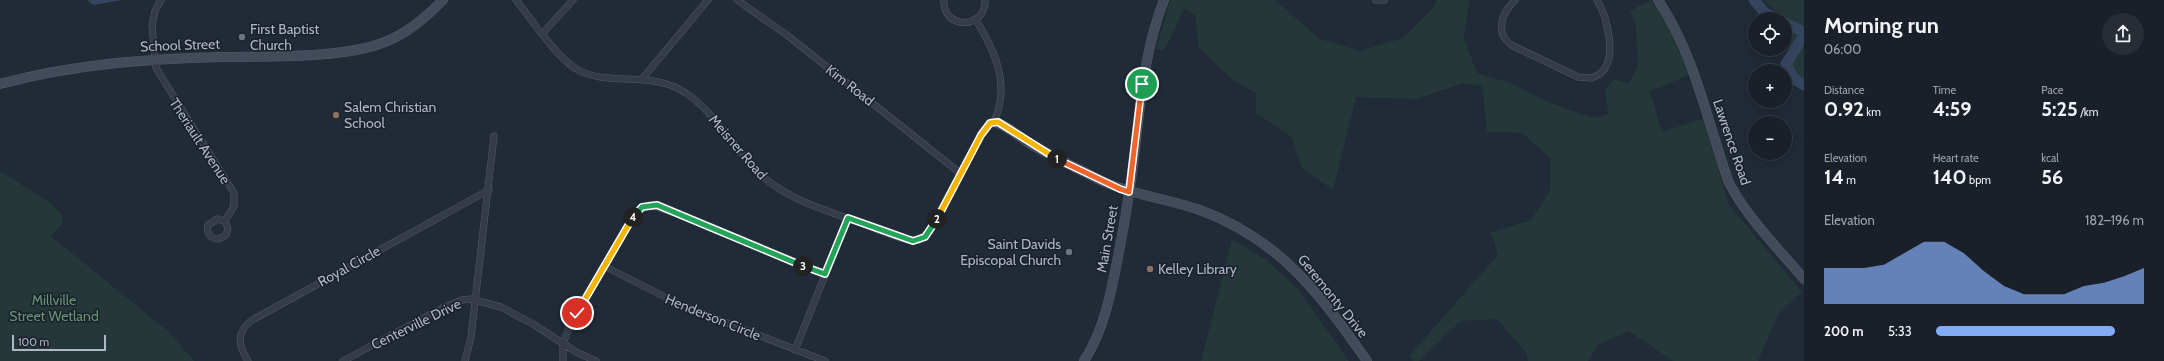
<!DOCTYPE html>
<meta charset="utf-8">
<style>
:root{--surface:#192029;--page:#262d35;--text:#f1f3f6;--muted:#9fa3a8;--line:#373e46;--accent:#84acf4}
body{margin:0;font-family:Cabin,sans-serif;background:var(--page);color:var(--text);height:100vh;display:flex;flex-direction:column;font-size:15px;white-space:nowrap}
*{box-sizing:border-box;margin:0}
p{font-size:13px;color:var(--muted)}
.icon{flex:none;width:22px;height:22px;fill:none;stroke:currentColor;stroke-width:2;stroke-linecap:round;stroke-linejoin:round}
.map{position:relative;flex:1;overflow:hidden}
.sheet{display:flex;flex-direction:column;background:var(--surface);width:360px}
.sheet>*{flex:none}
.controls{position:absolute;left:1748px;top:12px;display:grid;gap:8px}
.controls a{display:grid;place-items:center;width:44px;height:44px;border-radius:50%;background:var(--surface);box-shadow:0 2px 10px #0003,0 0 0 1px var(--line);font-size:20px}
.scale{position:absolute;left:12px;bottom:10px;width:94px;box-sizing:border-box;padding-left:4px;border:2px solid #afb7c4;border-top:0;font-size:11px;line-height:14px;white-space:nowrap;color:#afb7c4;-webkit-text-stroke:3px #1a212c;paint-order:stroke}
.pin{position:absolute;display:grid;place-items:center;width:34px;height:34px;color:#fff;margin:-17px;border:2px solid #fff;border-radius:50%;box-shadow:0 1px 4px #0007}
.km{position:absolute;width:20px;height:20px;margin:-10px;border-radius:50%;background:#222;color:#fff;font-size:11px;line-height:20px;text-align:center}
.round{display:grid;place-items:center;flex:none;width:42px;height:42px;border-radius:21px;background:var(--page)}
.overview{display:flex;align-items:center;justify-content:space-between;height:68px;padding:0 20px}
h1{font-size:22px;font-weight:700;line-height:30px}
.metrics{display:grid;grid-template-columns:repeat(3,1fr);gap:6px;height:68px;padding:4px 20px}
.metrics div{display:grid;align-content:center}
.metrics b{font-size:20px;font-weight:700}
.metrics small{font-size:11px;font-weight:400}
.metrics p{font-size:11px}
.chart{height:112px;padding:8px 20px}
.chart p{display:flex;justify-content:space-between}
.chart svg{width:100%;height:72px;margin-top:4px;fill:var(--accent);opacity:.7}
ul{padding:0 20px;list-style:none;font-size:13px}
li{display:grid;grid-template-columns:64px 48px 1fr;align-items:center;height:30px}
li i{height:10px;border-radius:5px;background:var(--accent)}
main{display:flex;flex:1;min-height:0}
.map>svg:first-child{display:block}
.green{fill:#243739}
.water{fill:#35455e}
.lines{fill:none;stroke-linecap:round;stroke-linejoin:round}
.river{stroke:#35455e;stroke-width:11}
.street-casing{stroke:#525a65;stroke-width:7}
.secondary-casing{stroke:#525a65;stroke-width:10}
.street{stroke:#353c48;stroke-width:6}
.secondary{stroke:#434b5b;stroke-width:9}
.split-1-casing{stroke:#fff;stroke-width:8}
.split-2-casing{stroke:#fff;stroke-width:8}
.split-3-casing{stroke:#fff;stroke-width:8}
.split-4-casing{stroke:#fff;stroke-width:8}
.split-5-casing{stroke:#fff;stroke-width:8}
.split-1{stroke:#f0652b;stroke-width:5}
.split-2{stroke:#f5b400;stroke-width:5}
.split-3{stroke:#22a559;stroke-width:5}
.split-4{stroke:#22a559;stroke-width:5}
.split-5{stroke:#f5b400;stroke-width:5}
.worship-dot{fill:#6b7280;stroke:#1a212c;stroke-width:1.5}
.education-dot{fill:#8d6e63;stroke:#1a212c;stroke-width:1.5}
.labels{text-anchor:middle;stroke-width:3;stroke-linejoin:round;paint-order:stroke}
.poi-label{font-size:14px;fill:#afb7c4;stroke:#1a212c;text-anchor:start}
.street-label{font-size:14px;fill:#afb7c4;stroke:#1a212c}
.park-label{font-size:14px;fill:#679473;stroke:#1a212c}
</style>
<main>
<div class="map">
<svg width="1804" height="361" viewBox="0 0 1804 361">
<rect width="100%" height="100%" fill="#212a37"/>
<path class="green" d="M 1170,0 L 1275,0 L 1320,39 L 1360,51 L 1403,38 L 1432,9 L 1437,0 L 1471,0 L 1469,2 L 1464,38 L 1477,73 L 1511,83 L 1548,102 L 1593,118 L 1608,114 L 1605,89 L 1614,79 L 1628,84 L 1638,66 L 1636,26 L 1630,11 L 1651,0 L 1667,24 L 1689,75 L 1650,91 L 1662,132 L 1703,119 L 1729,205 L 1802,292 L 1778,315 L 1758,361 L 1673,361 L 1629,331 L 1599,344 L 1588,361 L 1528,361 L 1526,353 L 1497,319 L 1461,321 L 1419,361 L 1413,361 L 1409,356 L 1498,255 L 1491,232 L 1531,220 L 1550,191 L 1550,158 L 1522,133 L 1487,132 L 1482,86 L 1463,83 L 1417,99 L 1356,97 L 1333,190 L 1302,168 L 1292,137 L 1256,113 L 1256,93 L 1234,81 L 1199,48 L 1195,15 L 1184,9 L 1164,51 L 1156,49 Z
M 1763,0 L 1804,0 L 1804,92 L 1790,61 L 1789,22 Z
M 0,171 L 48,201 L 62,214 L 63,223 L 51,236 L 169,332 L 194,361 L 0,361 Z
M 1232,239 L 1265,259 L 1297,288 L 1349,361 L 1201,361 Z"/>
<path class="water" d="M 87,0 L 122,0 L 93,5 Z"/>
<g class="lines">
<path class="river" d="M 1754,0 L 1765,13 L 1778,19
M 1785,23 L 1804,32
M 1804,35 L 1786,64 L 1793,78 L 1804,85"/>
<defs>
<path id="street" d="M 161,0 L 155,11 L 152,26 L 156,68 L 234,193 L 234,206 L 225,221 L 217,219 L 208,225 C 206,233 210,239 219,239 L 226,235 L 228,229 L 225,221
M 516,0 C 533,21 555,56 578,70 C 610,87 651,70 686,93 C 716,114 734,148 759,173 C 786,200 829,211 864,224 C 880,230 896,238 913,241 L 919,240 L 930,231 L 981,135 C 984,130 993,123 995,119 C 1010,84 995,51 976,20
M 737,0 L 787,35 L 960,173
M 944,0 C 942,30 986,30 985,0
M 1376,0 L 1384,0
M 1515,0 C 1501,14 1494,34 1513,46 L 1578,77 L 1592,78 L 1601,73 C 1618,58 1607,17 1597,0
M 543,33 L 573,0
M 642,79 L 708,0
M 604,266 L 679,304 L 825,361
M 795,350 L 848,218
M 248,361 C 238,345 236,332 252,320 L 489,190
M 343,361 L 442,308 L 462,300 L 471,299 L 501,307 L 533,324 L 576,352 L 596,361
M 465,361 L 471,337 L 494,136
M 563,361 L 563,343 L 570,326 L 636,212 L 649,205 L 671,211 L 825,274"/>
<path id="secondary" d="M 1658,0 C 1695,55 1707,121 1729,183 C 1748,219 1778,248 1804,279
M 0,84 C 73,64 147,59 222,57 C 269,56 342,59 385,42 C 408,33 426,17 443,0
M 994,122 C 1008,125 1020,138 1032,145 C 1055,158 1079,169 1102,181 C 1133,195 1168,199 1200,210 C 1281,240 1320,294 1367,361
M 1084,361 C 1104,330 1111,293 1118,257 C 1125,221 1131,185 1135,149 C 1141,97 1145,49 1164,0"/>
</defs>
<use href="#street" class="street-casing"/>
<use href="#secondary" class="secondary-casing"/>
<use href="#street" class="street"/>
<use href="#secondary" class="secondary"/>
</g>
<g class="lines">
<defs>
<path id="split-1" d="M 1057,159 L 1120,189 L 1129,192 L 1142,84"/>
<path id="split-2" d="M 937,219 L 981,135 L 990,123 L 998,122 L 1057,159"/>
<path id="split-3" d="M 803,266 L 825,274 L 848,218 L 913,241 L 925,237 L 937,219"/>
<path id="split-4" d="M 633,217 L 642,207 L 657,205 L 803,266"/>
<path id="split-5" d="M 577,313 L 633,217"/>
</defs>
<use href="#split-1" class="split-1-casing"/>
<use href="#split-2" class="split-2-casing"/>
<use href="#split-3" class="split-3-casing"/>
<use href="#split-4" class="split-4-casing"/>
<use href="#split-5" class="split-5-casing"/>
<use href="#split-1" class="split-1"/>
<use href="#split-2" class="split-2"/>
<use href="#split-3" class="split-3"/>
<use href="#split-4" class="split-4"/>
<use href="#split-5" class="split-5"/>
</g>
<g class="worship-dot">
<circle cx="242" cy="37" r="4"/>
<circle cx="1069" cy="252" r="4"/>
</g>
<g class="education-dot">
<circle cx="336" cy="115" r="4"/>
<circle cx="1150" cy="269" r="4"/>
</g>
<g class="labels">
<g class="poi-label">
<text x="250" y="34">First Baptist<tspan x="250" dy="16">Church</tspan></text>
<text x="344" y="112">Salem Christian<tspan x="344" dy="16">School</tspan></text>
<text x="1061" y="249" text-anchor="end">Saint Davids<tspan x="1061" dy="16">Episcopal Church</tspan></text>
<text x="1158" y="274">Kelley Library</text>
</g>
<g class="street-label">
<text transform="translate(180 45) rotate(-2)" y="5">School Street</text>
<text transform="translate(850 85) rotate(38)" y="5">Kim Road</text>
<text transform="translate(200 141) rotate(57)" y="5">Theriault Avenue</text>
<text transform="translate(1732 142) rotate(71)" y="5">Lawrence Road</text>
<text transform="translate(738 147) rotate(49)" y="5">Meisner Road</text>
<text transform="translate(1107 239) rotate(-80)" y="5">Main Street</text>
<text transform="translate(349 266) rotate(-29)" y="5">Royal Circle</text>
<text transform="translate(1333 296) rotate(51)" y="5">Geremonty Drive</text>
<text transform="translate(713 317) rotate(22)" y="5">Henderson Circle</text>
<text transform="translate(416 324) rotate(-26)" y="5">Centerville Drive</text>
</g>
<g class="park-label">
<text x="54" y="305">Millville<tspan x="54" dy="16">Street Wetland</tspan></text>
</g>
</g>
</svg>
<div class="controls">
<a><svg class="icon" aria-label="locate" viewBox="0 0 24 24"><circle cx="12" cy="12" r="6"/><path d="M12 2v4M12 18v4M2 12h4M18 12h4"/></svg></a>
<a>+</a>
<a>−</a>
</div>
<div class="scale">100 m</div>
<div class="pin" style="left:1142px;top:84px;background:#1e9e55"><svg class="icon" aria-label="arrive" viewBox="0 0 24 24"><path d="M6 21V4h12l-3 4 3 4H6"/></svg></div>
<div class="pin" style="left:577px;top:313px;background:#d93025"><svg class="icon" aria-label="check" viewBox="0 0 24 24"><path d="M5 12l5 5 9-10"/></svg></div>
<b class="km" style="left:1057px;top:159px">1</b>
<b class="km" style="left:937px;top:219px">2</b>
<b class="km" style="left:803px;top:266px">3</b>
<b class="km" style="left:633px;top:217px">4</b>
</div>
<section class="sheet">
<div class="overview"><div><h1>Morning run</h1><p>06:00</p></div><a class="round"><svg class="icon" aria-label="share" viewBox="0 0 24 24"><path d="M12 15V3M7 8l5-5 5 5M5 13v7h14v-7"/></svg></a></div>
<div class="metrics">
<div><p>Distance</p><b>0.92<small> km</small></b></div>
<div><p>Time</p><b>4:59</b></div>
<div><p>Pace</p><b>5:25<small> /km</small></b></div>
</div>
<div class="metrics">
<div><p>Elevation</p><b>14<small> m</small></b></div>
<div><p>Heart rate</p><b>140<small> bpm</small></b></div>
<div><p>kcal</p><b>56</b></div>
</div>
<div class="chart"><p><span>Elevation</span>182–196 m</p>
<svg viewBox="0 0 160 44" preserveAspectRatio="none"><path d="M0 44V22L10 22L20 22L30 20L40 13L50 6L60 6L70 13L80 24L90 33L100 38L110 38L120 38L130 33L140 31L150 27L160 22V44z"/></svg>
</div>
<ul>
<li><b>200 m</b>5:33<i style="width:86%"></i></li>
</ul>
</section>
</main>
